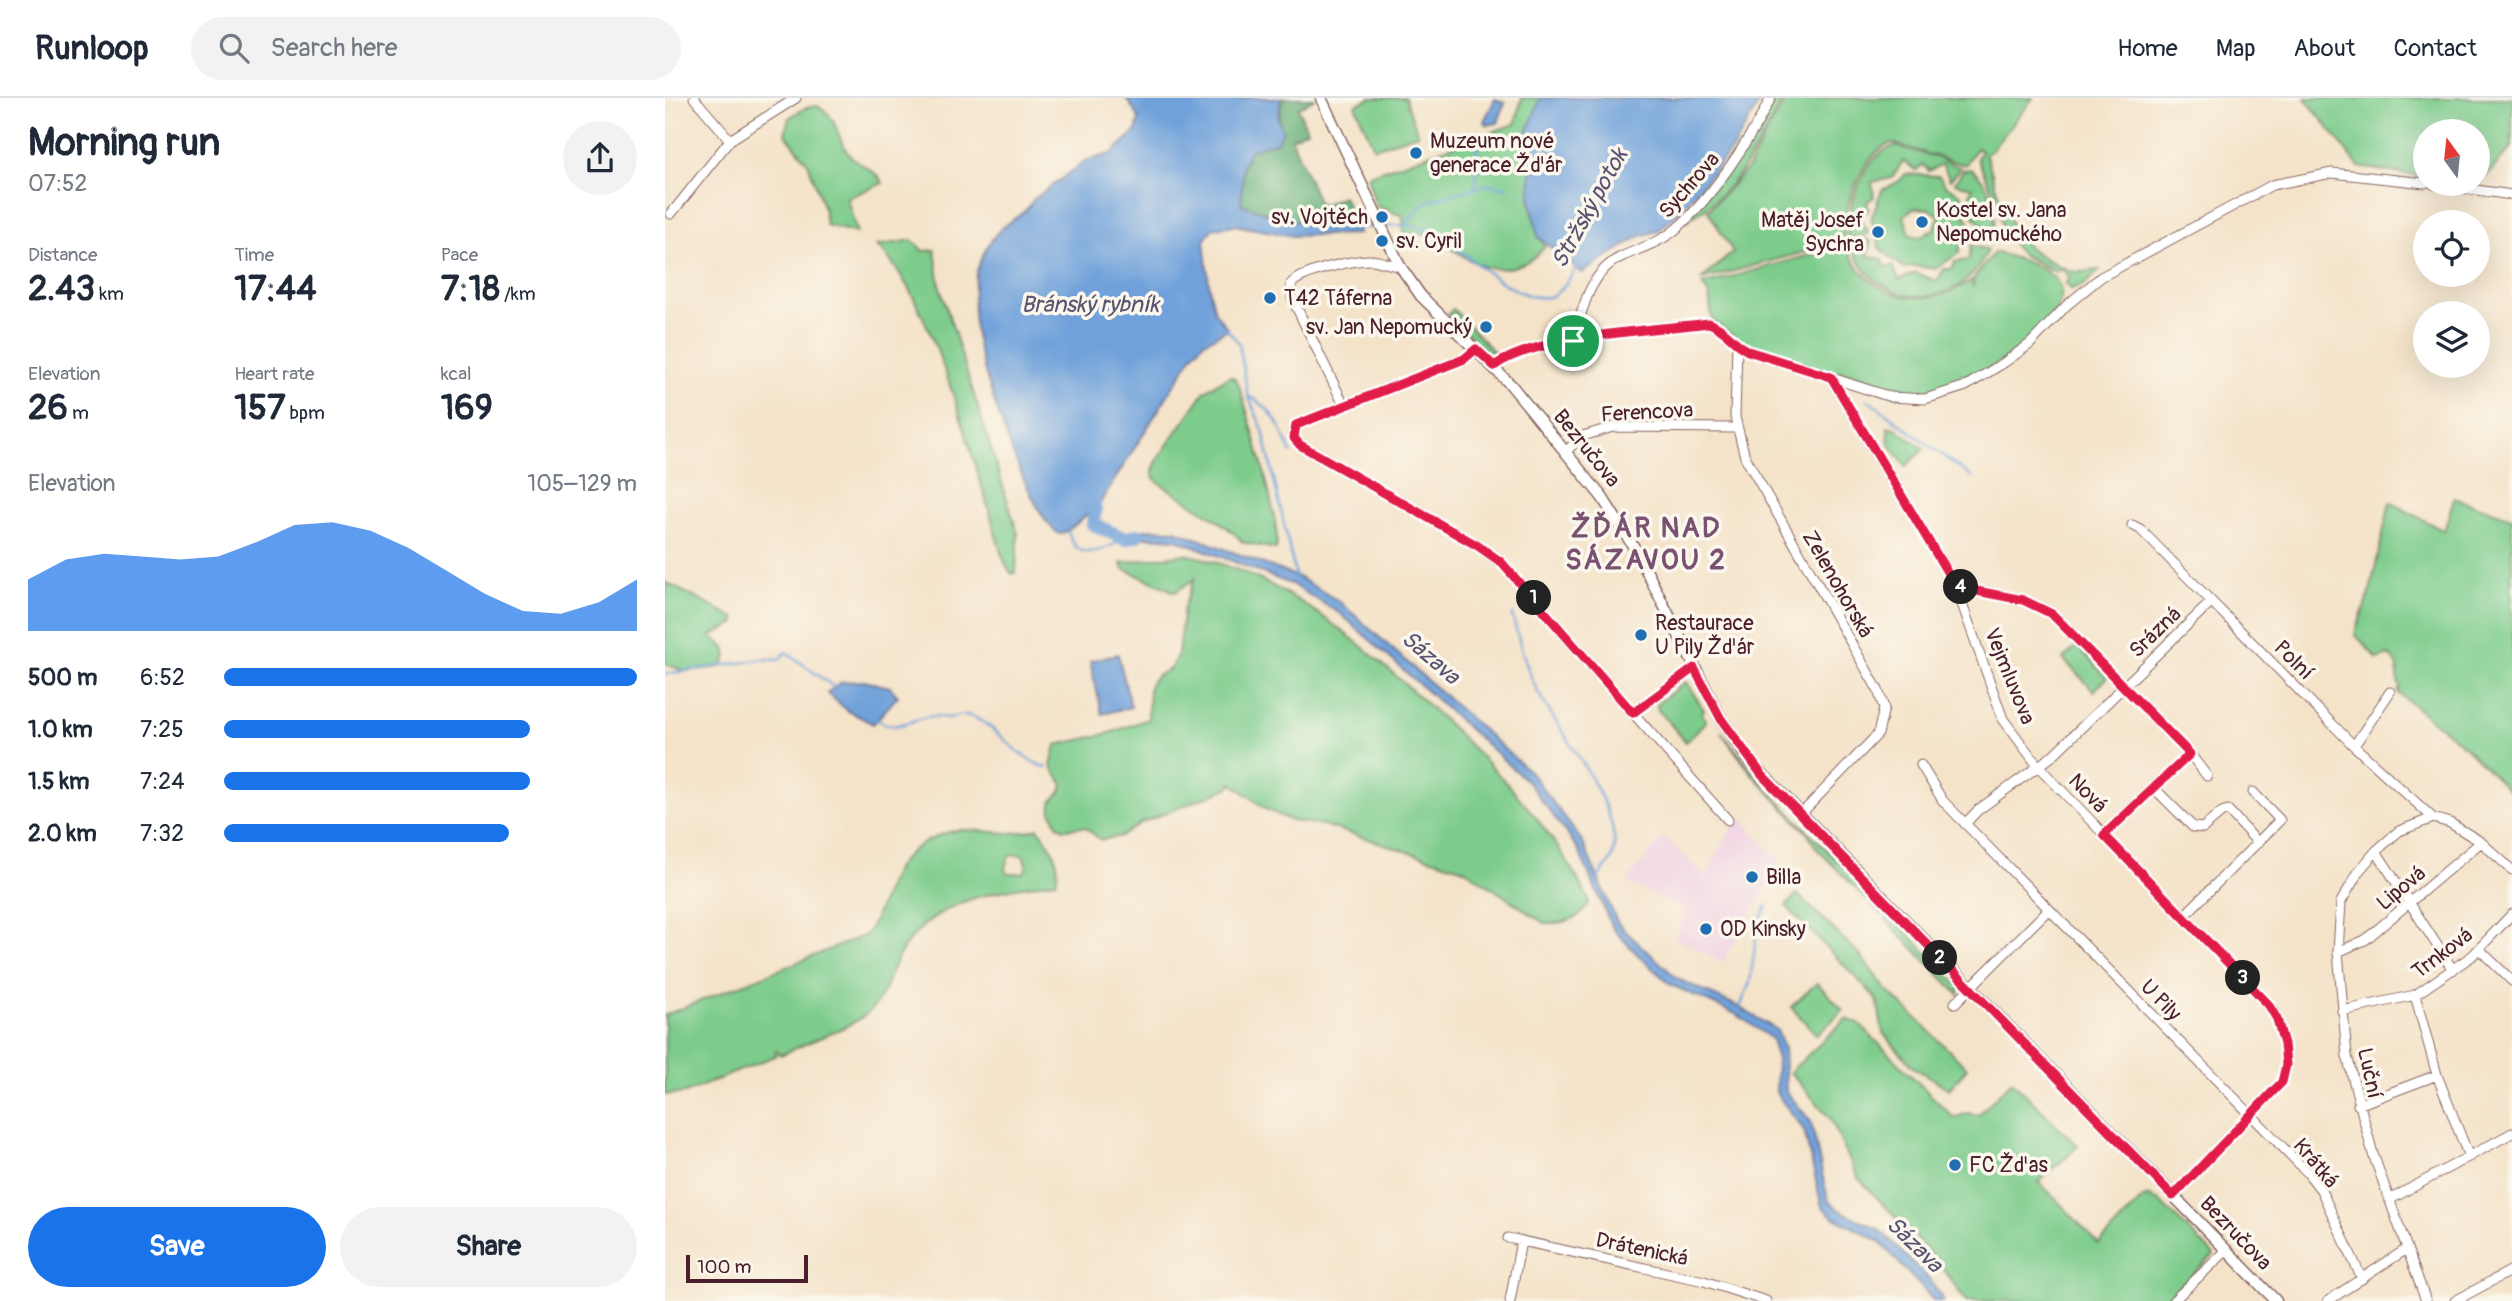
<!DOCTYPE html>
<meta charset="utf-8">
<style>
:root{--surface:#fff;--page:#f2f2f3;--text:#1f2937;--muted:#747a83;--line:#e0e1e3;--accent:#1a73e8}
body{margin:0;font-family:Pangolin,sans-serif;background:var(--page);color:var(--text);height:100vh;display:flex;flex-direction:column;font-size:26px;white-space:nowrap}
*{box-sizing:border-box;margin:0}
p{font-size:23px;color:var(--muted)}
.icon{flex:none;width:38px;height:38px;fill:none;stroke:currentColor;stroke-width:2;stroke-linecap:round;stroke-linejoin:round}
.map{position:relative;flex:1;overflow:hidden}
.details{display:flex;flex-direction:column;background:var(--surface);width:665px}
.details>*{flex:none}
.needle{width:46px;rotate:345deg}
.buttons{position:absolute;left:1748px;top:21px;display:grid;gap:14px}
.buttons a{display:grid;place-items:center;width:77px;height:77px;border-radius:50%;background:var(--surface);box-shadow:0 7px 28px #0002;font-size:35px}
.scale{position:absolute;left:21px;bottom:18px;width:122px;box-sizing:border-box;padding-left:7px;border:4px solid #4a1f2b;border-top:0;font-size:19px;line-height:24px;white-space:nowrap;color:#4a1f2b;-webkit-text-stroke:5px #fbf7ec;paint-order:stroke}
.pin{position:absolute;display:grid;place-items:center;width:60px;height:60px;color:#fff;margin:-30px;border:4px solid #fff;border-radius:50%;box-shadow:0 2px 7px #0007}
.km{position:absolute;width:35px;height:35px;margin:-18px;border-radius:50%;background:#222;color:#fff;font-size:19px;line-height:35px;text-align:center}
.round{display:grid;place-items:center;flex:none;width:74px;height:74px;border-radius:37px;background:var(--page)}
.headline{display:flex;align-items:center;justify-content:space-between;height:119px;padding:0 28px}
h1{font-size:38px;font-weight:700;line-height:52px}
.stats{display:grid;grid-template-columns:repeat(3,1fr);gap:10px;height:119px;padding:7px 28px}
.stats div{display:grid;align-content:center}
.stats b{font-size:35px;font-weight:700}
.stats small{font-size:19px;font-weight:400}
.stats p{font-size:19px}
.chart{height:196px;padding:14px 28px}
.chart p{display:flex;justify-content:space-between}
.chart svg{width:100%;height:126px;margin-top:7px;fill:var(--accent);opacity:.7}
.cta{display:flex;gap:14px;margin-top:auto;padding:14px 28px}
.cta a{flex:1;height:80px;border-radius:42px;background:var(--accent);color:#fff;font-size:28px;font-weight:700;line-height:80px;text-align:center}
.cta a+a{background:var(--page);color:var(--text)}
ul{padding:0 28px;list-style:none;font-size:23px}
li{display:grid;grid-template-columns:112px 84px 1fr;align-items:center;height:52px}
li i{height:18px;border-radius:9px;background:var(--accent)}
header{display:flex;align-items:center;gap:42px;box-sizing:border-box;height:98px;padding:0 35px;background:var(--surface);border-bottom:2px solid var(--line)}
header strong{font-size:33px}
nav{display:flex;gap:38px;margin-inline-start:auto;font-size:24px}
.search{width:490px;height:63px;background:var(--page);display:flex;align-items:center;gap:18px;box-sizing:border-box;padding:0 24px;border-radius:38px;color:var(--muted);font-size:26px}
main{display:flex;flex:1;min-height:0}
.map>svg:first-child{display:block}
.built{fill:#f1d0e2}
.green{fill:#7dcc8c;stroke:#64765c;stroke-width:2;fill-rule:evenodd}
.forest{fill:#66b078;stroke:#586852;stroke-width:2}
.water{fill:#6fa1da;stroke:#5c6082;stroke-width:2}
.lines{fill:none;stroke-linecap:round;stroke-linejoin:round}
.stream{stroke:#6fa1da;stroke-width:2.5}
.river{stroke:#6fa1da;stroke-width:14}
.minor-casing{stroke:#866462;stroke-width:11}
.major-casing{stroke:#866462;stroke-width:13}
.minor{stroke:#fff;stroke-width:9}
.major{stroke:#fff;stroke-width:10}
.route-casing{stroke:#fff;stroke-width:14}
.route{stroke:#e11d48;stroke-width:9}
.poi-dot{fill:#1f6fb2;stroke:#fbf7ec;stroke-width:2.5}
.labels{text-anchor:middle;stroke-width:7;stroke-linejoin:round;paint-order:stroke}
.poi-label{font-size:21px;fill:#4a1f2b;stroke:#fbf7ec;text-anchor:start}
.street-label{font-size:21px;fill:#4a1f2b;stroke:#fbf7ec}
.water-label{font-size:23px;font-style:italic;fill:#595371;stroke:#fbf7ec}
.district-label{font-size:28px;font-weight:bold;letter-spacing:2px;fill:#785270;stroke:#fbf7ec}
</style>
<header>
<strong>Runloop</strong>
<div class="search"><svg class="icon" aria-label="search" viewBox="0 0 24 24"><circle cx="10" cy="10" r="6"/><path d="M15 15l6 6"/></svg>Search here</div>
<nav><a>Home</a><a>Map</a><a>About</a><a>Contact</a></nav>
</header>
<main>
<section class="details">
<div class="headline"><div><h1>Morning run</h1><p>07:52</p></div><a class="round"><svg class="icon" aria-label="share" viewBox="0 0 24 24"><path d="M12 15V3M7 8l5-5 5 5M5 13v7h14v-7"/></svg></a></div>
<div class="stats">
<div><p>Distance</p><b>2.43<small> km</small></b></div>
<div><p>Time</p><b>17:44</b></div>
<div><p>Pace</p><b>7:18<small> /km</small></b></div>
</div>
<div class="stats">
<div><p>Elevation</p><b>26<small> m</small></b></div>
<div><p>Heart rate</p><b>157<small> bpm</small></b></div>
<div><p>kcal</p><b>169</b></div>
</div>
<div class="chart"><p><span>Elevation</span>105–129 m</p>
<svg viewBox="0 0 160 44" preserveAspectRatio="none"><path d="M0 44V26L10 19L20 17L30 18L40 19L50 18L60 13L70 7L80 6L90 9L100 15L110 23L120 31L130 37L140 38L150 34L160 26V44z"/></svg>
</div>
<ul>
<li><b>500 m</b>6:52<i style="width:100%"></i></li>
<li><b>1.0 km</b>7:25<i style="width:74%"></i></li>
<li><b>1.5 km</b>7:24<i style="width:74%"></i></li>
<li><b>2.0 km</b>7:32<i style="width:69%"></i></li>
</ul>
<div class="cta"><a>Save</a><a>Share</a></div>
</section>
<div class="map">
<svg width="1847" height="1203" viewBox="0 0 1847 1203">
<rect width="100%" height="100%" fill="#fbf7ec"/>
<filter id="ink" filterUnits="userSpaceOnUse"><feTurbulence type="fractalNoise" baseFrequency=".0143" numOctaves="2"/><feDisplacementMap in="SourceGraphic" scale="14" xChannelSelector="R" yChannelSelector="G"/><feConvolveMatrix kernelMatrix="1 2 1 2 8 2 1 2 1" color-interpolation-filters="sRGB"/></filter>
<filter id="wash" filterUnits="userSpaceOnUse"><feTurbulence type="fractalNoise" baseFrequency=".00686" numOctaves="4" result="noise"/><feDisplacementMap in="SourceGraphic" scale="28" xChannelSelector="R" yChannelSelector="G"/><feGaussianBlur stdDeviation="1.57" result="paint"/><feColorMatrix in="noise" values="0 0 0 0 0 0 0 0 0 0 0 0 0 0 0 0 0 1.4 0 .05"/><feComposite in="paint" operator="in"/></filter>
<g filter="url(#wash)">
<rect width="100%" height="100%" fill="#f4e3c9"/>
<path class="built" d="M 1078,722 L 1115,764 L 1058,864 L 1010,840 L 1021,811 L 964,786 L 963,781 L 998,739 L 1041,778 L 1069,725 Z"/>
<path class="green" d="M 706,0 L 740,0 L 753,36 L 709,50 L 690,7 Z
M 857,0 L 875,0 L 862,35 L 867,57 L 865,101 L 873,139 L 880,148 C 873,158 865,163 854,167 C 803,186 785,128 738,136 L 738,118 L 711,108 L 702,78 L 850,26 Z
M 1112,0 L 1118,0 C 1093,49 1070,96 1020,124 Z
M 1121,0 L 1368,0 L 1326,53 L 1320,56 C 1326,67 1326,76 1330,87 C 1349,136 1355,152 1406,173 C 1416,177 1431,170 1435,172 L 1419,187 L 1406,191 L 1400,185 L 1405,180 L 1396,170 L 1391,174 L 1356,156 L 1340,137 L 1329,97 L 1312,60 L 1316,53 L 1312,50 L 1300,67 L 1227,45 C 1199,51 1174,116 1180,143 L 1036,182 L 1068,154 L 1043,113 L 1083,70 Z
M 1640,0 L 1847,0 L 1847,49 L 1815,86 L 1810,86 L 1813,86 L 1813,33 L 1760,33 L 1760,79 L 1694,69 Z
M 152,8 C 175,19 170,41 185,57 C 196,69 209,70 218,85 L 182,100 L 192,135 L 161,127 L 159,111 L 143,65 L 120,35 L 124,20 L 140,10 Z
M 1232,48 L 1273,60 L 1296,70 L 1285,82 L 1277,66 L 1264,73 L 1258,67 L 1251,72 L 1238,63 L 1227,80 L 1207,84 L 1209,99 L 1202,104 L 1204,111 L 1194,121 L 1203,132 L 1202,136 L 1183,141 C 1180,114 1199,52 1232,48 Z
M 1307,71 C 1328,88 1334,120 1326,145 L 1305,138 L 1317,127 L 1307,116 L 1310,109 L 1303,104 L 1307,89 L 1290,85 L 1298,72 Z
M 1241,76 L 1274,78 L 1280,87 L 1297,97 L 1297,109 L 1305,127 L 1297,139 L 1294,155 L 1270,171 L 1250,168 L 1239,170 L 1214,150 L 1212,136 L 1206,121 L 1217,92 L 1233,84 ZM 1249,110 L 1264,111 L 1275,118 L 1269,131 L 1256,139 L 1245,137 L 1239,118 Z
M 1201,141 L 1206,143 L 1203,158 L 1218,161 L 1220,169 L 1228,168 L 1234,182 L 1250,175 L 1272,183 L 1279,171 L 1287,171 L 1290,164 L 1304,162 L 1306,147 L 1323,152 C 1294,219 1207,210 1186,146 Z
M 247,142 L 258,153 L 270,152 L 275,189 L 353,436 L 351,474 L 347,476 C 337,467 329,428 324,412 C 303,344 263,193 212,148 Z
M 1181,147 C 1202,201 1260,215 1307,182 L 1308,190 L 1309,180 L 1330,154 C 1349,160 1375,166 1389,180 C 1426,216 1311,282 1283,292 C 1266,298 1247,299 1229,297 L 1234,288 L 1228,296 L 1205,289 L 1207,282 L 1175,273 L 1172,278 L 1134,266 L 1132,262 L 1131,265 L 1088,251 L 1047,222 L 1044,197 L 1037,187 Z
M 788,211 L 830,255 L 822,254 L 783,217 Z
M 565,278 L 571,281 L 575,290 C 583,318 618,428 611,451 L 577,444 C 564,424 490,386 489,380 C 486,372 491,366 494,359 L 540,293 Z
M 1223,329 L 1229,329 L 1259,351 L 1241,368 L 1224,346 Z
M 1789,400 L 1847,420 L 1847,696 L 1799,648 L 1733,595 L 1735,589 L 1732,579 L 1733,567 L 1724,557 L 1712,561 L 1690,536 L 1705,493 L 1725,404 L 1779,433 Z
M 520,456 C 619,477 690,540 762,606 C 826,666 884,723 924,802 C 920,821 896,827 879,825 L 799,771 L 658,727 L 627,723 L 602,712 L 567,685 L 563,690 L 476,725 L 457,738 L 436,742 C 414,726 428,728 399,731 L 393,728 L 386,713 L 386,704 L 396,694 L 398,686 L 386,668 L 391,647 L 445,635 L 483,621 L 484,588 L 491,578 L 505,571 L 513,556 L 519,509 L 529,481 L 510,494 L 459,471 L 456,465 Z
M 0,484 L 70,520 L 70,525 L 46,538 L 60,550 L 62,558 L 56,569 L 20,573 L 0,566 Z
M 1412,548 L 1442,580 L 1429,593 L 1398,561 Z
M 1021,584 L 1039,612 L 1037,615 L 1041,623 L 1021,644 L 993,612 L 992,606 Z
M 1056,634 L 1107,696 L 1221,813 L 1217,817 L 1152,751 L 1142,735 L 1087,676 Z
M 373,730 C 385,745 397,764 391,783 C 330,794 267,799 233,859 C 223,878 219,900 203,915 C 185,930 139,945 116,957 L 111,953 L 110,958 L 20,995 L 0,997 L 0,917 L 201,837 C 226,797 220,759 271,739 C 280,735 292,731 303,732 C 326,733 351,739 373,730 ZM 347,757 L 358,757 L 362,770 L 357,775 L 343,775 L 340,770 L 343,760 Z
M 1132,796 L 1193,855 L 1222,892 L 1302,970 L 1284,991 L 1248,969 L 1218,935 L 1212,901 L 1121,808 Z
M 1225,817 L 1295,889 L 1294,897 L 1220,821 Z
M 1152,885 L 1178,912 L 1152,937 L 1126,909 Z
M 1181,921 L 1193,925 L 1289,1020 L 1303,1015 L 1313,1017 L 1347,983 L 1413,1048 L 1374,1084 L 1434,1146 L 1478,1100 L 1485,1098 L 1489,1103 L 1492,1101 L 1549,1157 L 1503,1199 L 1491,1203 L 1301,1203 L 1271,1161 L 1193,1080 L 1165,1020 L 1125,974 Z"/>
<path class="forest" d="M 617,0 L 650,0 L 633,10 L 642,32 L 626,40 L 655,108 L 678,98 L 692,128 L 685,124 L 623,123 L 576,106 L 578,67 L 585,52 L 611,44 Z"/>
<path class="water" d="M 461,0 L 616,0 L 613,21 L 618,32 L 612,44 L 585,52 L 578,67 L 576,106 L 623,123 L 685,124 L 692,128 L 694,136 L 628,138 L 569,127 L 547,131 L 539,143 L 545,194 L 550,214 L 563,231 L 538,245 L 528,257 L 430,413 C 416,416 411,432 395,436 C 366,425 313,264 310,231 C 308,216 308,191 311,177 C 314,163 323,144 333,134 C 343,122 362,116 368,102 L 422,62 L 446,56 L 471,33 L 474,20 Z
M 875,0 L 1097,0 L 1067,52 L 1013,115 L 993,133 L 975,138 L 917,175 L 873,139 L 865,100 L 867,57 L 862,35 Z
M 830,1 L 840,5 L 833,25 L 823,27 L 819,23 Z
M 480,431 L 510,432 L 633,479 L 675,504 L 866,675 L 917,743 L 952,824 L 959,832 L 1013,881 L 1072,908 L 1112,932 L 1119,951 L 1121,993 L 1146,1024 L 1163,1102 L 1174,1112 L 1213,1131 L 1224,1141 L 1265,1182 L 1279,1203 L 1269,1203 L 1214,1143 L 1168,1119 L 1157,1109 L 1139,1032 L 1111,995 L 1112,962 L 1107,941 L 1071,916 L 1006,887 L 977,861 L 948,831 L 913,751 L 862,683 L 677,517 L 628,487 L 511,441 L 480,439 L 462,445 L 452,442 L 460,436 Z
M 453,556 L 466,609 L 437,616 L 425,563 Z
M 199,583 L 225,589 L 233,598 L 208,626 L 183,613 L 162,595 L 176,584 Z"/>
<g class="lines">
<path class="stream" d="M 807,38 L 815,62 L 809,90
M 740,126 L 760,104 L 824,86 L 843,90
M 719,128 C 734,127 748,126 762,132 C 796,145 844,205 883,199 C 895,197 906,178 912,169
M 691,130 L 713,128
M 561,230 L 574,245 L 583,298 L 598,332 L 631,480
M 583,298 C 609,310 616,330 626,355
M 1203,302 L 1307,379
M 403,433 C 411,466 437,453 458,442
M 847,517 C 855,545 862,577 878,603 C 898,637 959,715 948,757 C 947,764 938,773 933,779
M 0,576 L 100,561 L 114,562 L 121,554 L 169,589
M 211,621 C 231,636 246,620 268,618 C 273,618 279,620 284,620 C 289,620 296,616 300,617 C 328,621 349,660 382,670
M 1074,912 L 1085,884 L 1093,826 L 1102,808"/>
<path class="river" d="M 427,397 L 430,413 L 428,426 L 460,441 L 472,437"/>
</g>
</g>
<g filter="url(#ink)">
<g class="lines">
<defs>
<path id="minor" d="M 29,0 L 65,42
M 1768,86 L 1847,97
M 6,116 L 65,42 L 131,0
M 908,243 C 918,211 924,173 958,158 C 976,150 996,144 1011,131 C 1047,100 1084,43 1106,0
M 1072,247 L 1070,319 L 1080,359 L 1213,592 L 1219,610 L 1213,636 L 1135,717
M 811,251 L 799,261 L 631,327 L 629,339 L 635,347 L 813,448 L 836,464 L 968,615 L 1029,570
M 829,268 C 872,237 989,232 1044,225 C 1061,231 1068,245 1083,253 L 1226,299 L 1260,301 L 1301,288 L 1340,264 L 1365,246 L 1402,207 L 1436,179 L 1607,87 L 1667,75 L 1760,85
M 1165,279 L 1291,489 L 1338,621 L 1373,668 L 1603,906 L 1612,921 L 1619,946 L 1621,967 L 1617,984 L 1508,1098
M 679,307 L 627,200 L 626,186 C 637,174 689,161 707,162 C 716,163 725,167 735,168
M 900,354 L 918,338 L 948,329 L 1071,330
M 1467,427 L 1475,431 L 1689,648 L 1768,720
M 1291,489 L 1358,502 L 1387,516 L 1525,656 L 1542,678
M 968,615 L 1063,722
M 1689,648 L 1725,594
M 1256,667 L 1278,703 L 1642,1074 L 1656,1092 L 1697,1181
M 1489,690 L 1528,729 L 1538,730 L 1557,714 L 1563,712 L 1593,745
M 1300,726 L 1313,712 L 1386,659 L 1546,504
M 1439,737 L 1525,656
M 1711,753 L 1788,872
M 1518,819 L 1615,722 L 1588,694
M 1814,851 L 1847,883
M 1673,854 L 1700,842 L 1816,744
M 1750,897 L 1772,977 L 1804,1059
M 1290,905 L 1384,811
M 1677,913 L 1750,897 L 1807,858 L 1847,816
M 1693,1007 L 1772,977
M 1726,1101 L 1847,1035
M 843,1140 L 1039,1183 L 1101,1203
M 845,1203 L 856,1143
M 1508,1203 L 1561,1153
M 1663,1203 L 1740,1152
M 1761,1203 L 1708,1056 L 1682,958 L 1673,854 L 1676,804 L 1694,773 L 1711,753 L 1734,733 L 1768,720 L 1785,725 L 1816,744 L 1847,772
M 1790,1203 L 1847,1172"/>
<path id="major" d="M 656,0 L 735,168 L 756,198 L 846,287 L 937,399 L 972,454 L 1056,621 L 1083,661 L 1611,1203"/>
</defs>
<use href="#minor" class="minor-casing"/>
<use href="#major" class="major-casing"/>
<use href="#minor" class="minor"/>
<use href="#major" class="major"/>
</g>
</g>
<g class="lines" filter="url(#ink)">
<defs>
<path id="route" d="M 1044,225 C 1061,231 1068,245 1083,253 L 1166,279 L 1291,489 L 1358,502 L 1387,516 L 1525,656 L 1439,737 L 1603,906 L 1612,921 L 1619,946 L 1621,967 L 1617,984 L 1508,1098 L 1097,677 L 1056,621 L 1029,570 L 968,615 L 836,464 L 813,448 L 635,347 L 629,340 L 631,327 L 799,261 L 811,251 L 829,268 C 872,237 990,232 1044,225 Z"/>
</defs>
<use href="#route" class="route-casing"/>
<use href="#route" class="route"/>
</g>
<g class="poi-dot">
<circle cx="751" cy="55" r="7"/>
<circle cx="717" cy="119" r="7"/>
<circle cx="1257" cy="124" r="7"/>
<circle cx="1213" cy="134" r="7"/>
<circle cx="717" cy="143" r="7"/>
<circle cx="605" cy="200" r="7"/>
<circle cx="821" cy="229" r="7"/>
<circle cx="976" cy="537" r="7"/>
<circle cx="1087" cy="779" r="7"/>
<circle cx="1041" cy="831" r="7"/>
<circle cx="1290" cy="1067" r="7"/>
</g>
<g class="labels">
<g class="poi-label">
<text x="765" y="50">Muzeum nové<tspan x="765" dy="24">generace Žďár</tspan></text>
<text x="1271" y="119">Kostel sv. Jana<tspan x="1271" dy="24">Nepomuckého</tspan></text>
<text x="703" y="126" text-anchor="end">sv. Vojtěch</text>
<text x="1199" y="129" text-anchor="end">Matěj Josef<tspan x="1199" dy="24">Sychra</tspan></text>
<text x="731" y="150">sv. Cyril</text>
<text x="619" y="207">T42 Táferna</text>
<text x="807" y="236" text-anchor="end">sv. Jan Nepomucký</text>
<text x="990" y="532">Restaurace<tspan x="990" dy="24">U Pily Žďár</tspan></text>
<text x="1101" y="786">Billa</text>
<text x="1055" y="838">OD Kinsky</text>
<text x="1304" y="1074">FC Žďas</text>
</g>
<g class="street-label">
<text transform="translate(1024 87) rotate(-49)" y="7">Sychrova</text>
<text transform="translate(982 314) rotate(-3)" y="7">Ferencova</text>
<text transform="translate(922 350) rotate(51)" y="7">Bezručova</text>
<text transform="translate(1173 486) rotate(60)" y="7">Zelenohorská</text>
<text transform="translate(1490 534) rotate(-44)" y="7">Srázná</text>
<text transform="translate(1629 562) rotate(45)" y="7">Polní</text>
<text transform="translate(1345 578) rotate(68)" y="7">Vejmluvova</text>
<text transform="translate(1423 695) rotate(46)" y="7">Nová</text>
<text transform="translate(1736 790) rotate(-40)" y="7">Lipová</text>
<text transform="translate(1777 855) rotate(-37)" y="7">Trnková</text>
<text transform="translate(1496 902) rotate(46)" y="7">U Pily</text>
<text transform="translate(1705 975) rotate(78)" y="7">Luční</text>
<text transform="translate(1651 1065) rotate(50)" y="7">Krátká</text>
<text transform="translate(1571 1135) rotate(46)" y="7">Bezručova</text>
<text transform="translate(977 1151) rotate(12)" y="7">Drátenická</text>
</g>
<g class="water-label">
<text transform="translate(924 110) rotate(-61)" y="8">Stržský potok</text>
<text x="425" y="214">Bránský rybník</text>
<text transform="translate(766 559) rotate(41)" y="8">Sázava</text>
<text transform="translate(1250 1146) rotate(45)" y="8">Sázava</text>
</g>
<g class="district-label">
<text x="981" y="439">ŽĎÁR NAD<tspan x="981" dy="32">SÁZAVOU 2</tspan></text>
</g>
</g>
</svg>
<div class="buttons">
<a><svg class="needle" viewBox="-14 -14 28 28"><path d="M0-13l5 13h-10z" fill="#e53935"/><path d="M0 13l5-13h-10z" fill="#747a83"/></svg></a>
<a><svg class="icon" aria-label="locate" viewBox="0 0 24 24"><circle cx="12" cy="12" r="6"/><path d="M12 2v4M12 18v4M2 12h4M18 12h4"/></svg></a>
<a><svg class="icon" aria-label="layers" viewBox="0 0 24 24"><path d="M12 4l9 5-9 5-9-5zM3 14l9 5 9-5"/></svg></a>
</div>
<div class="scale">100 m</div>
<div class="pin" style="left:908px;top:243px;background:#1e9e55"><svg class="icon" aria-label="arrive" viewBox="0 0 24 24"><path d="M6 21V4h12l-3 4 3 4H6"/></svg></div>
<b class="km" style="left:869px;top:500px">1</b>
<b class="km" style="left:1275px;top:860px">2</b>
<b class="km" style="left:1578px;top:880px">3</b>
<b class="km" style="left:1296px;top:489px">4</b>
</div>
</main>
